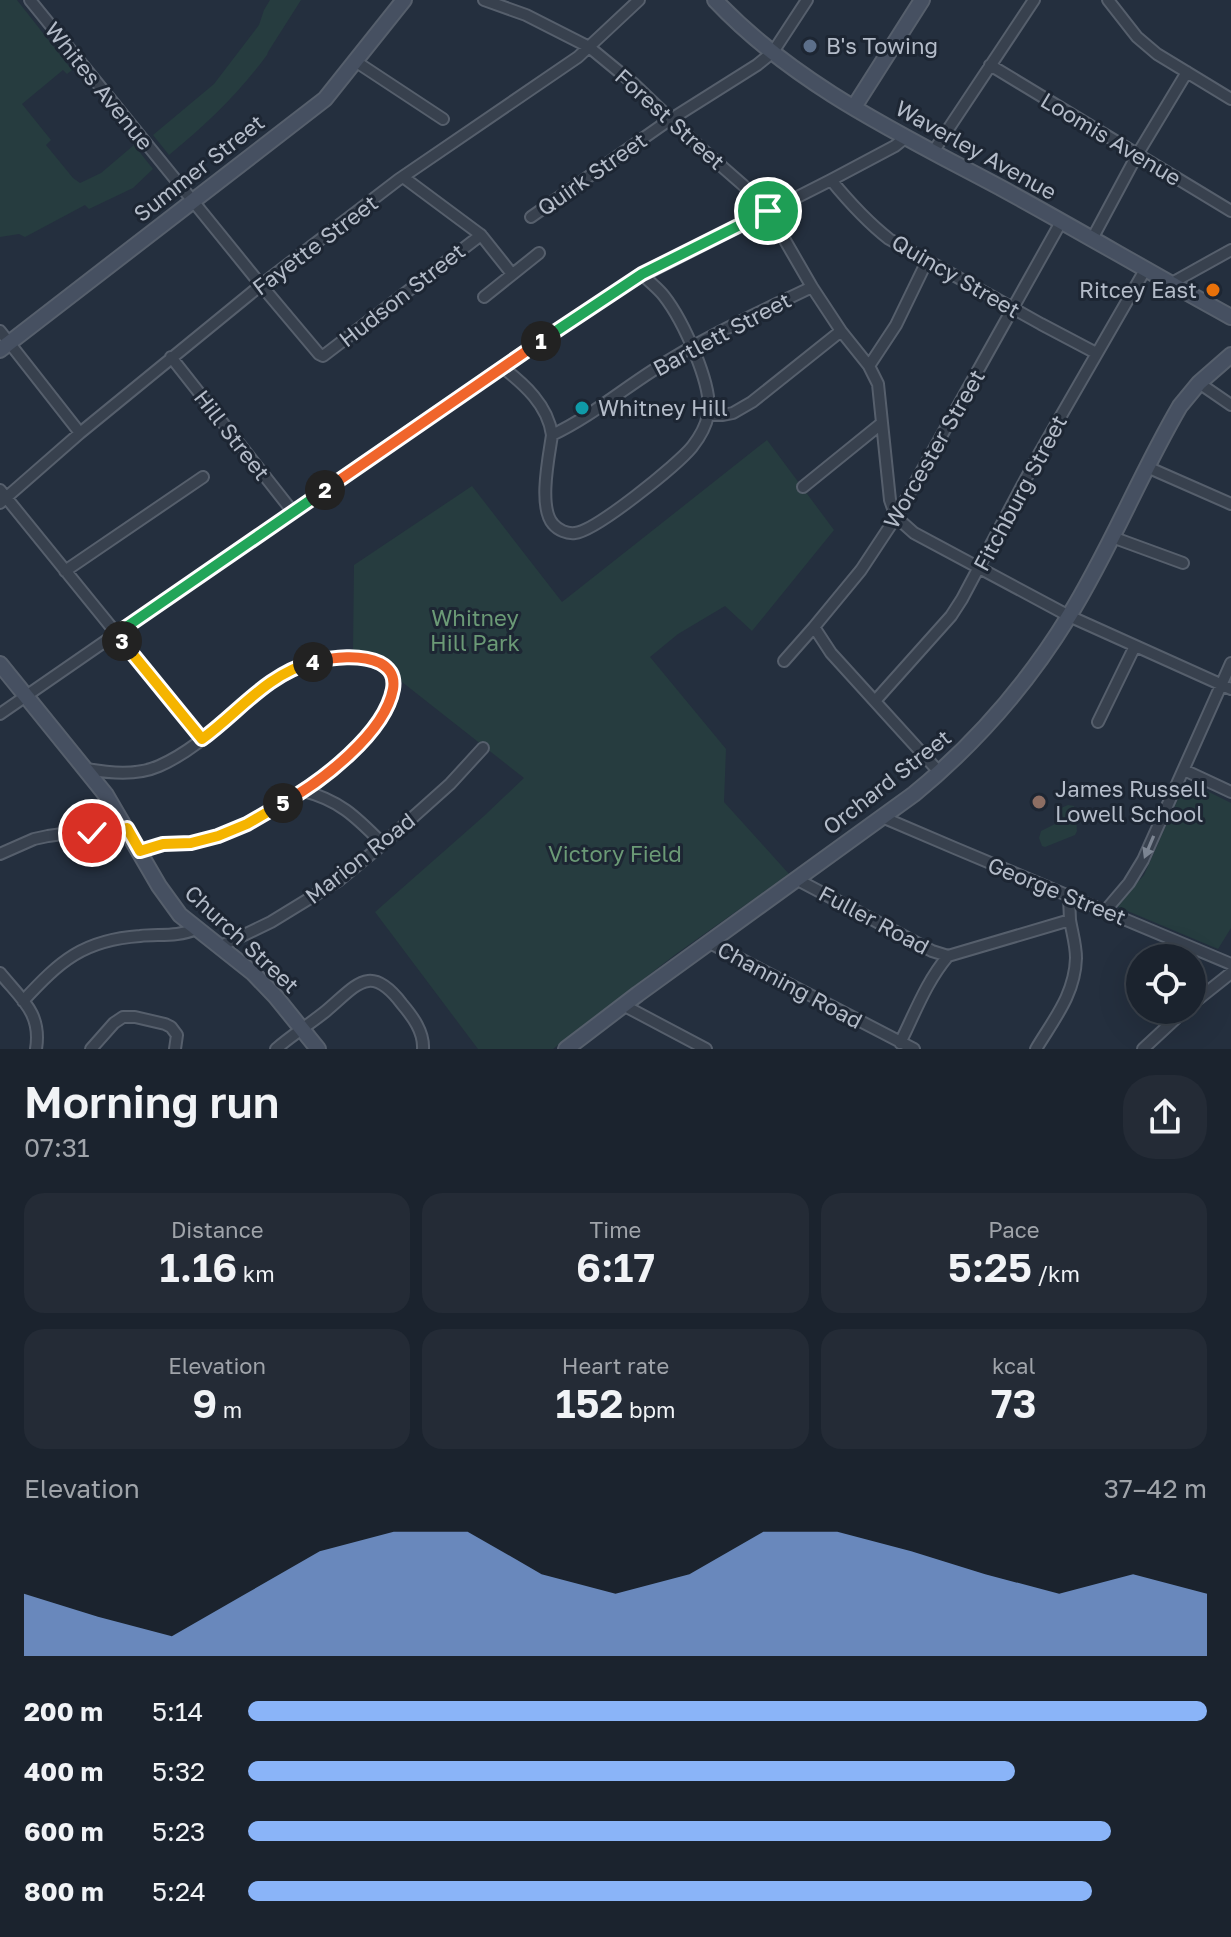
<!DOCTYPE html>
<meta charset="utf-8">
<style>
:root{--surface:#1b232e;--page:#242b36;--text:#f1f3f6;--muted:#a0a4aa;--line:#39404a;--accent:#8ab4f8}
body{margin:0;font-family:"Golos Text",sans-serif;background:var(--page);color:var(--text);height:100vh;display:flex;flex-direction:column;font-size:30px;white-space:nowrap}
*{box-sizing:border-box;margin:0}
p{font-size:26px;color:var(--muted)}
.icon{flex:none;width:44px;height:44px;fill:none;stroke:currentColor;stroke-width:2;stroke-linecap:round;stroke-linejoin:round}
.map{position:relative;height:1049px;overflow:hidden}
.side{display:flex;flex-direction:column;background:var(--surface);flex:1}
.side>*{flex:none}
.fabs{position:absolute;left:1126px;top:944px;display:grid;gap:16px}
.fabs a{display:grid;place-items:center;width:80px;height:80px;border-radius:50%;background:var(--surface);box-shadow:0 8px 32px #0002,0 0 0 2px var(--line);font-size:40px}
.pin{position:absolute;display:grid;place-items:center;width:68px;height:68px;color:#fff;margin:-34px;border:4px solid #fff;border-radius:50%;box-shadow:0 2px 8px #0007}
.km{position:absolute;width:40px;height:40px;margin:-20px;border-radius:50%;background:#222;color:#fff;font-size:22px;line-height:40px;text-align:center}
.round{display:grid;place-items:center;flex:none;width:84px;height:84px;border-radius:32px;background:var(--page)}
.summary{display:flex;align-items:center;justify-content:space-between;height:136px;padding:0 24px}
h1{font-size:44px;font-weight:600;line-height:60px}
.stats{display:grid;grid-template-columns:repeat(3,1fr);gap:12px;height:136px;padding:8px 24px}
.stats div{display:grid;align-content:center;border-radius:20px;background:var(--page);text-align:center}
.stats b{font-size:40px;font-weight:600}
.stats small{font-size:22px;font-weight:400}
.stats p{font-size:22px}
.chart{height:224px;padding:16px 24px}
.chart p{display:flex;justify-content:space-between}
.chart svg{width:100%;height:144px;margin-top:8px;fill:var(--accent);opacity:.7}
ul{padding:0 24px;list-style:none;font-size:26px}
li{display:grid;grid-template-columns:128px 96px 1fr;align-items:center;height:60px}
li i{height:20px;border-radius:10px;background:var(--accent)}
.map>svg:first-child{display:block}
.green{fill:#263c3f}
.lines{fill:none;stroke-linecap:round;stroke-linejoin:round}
.street-casing{stroke:#565f6c;stroke-width:14}
.secondary-casing{stroke:#565f6c;stroke-width:18}
.street{stroke:#38414e;stroke-width:10}
.secondary{stroke:#465061;stroke-width:14}
.oneway{fill:#7c8592}
.split-1-casing{stroke:#fff;stroke-width:16}
.split-2-casing{stroke:#fff;stroke-width:16}
.split-3-casing{stroke:#fff;stroke-width:16}
.split-4-casing{stroke:#fff;stroke-width:16}
.split-5-casing{stroke:#fff;stroke-width:16}
.split-6-casing{stroke:#fff;stroke-width:16}
.split-1{stroke:#22a559;stroke-width:10}
.split-2{stroke:#f0652b;stroke-width:10}
.split-3{stroke:#22a559;stroke-width:10}
.split-4{stroke:#f5b400;stroke-width:10}
.split-5{stroke:#f0652b;stroke-width:10}
.split-6{stroke:#f5b400;stroke-width:10}
.service-dot{fill:#5c6f8a;stroke:#1d2633;stroke-width:3}
.food-dot{fill:#e8710a;stroke:#1d2633;stroke-width:3}
.culture-dot{fill:#0f9aa8;stroke:#1d2633;stroke-width:3}
.education-dot{fill:#8d6e63;stroke:#1d2633;stroke-width:3}
.labels{text-anchor:middle;stroke-width:6;stroke-linejoin:round;paint-order:stroke}
.poi-label{font-size:22px;fill:#b4bcc9;stroke:#1d2633;text-anchor:start}
.street-label{font-size:22px;fill:#b4bcc9;stroke:#1d2633}
.park-label{font-size:22px;fill:#6b9a76;stroke:#1d2633}
</style>
<div class="map">
<svg width="1231" height="1049" viewBox="0 0 1231 1049">
<rect width="100%" height="100%" fill="#242f3e"/>
<path class="green" d="M 0,0 L 17,0 L 72,70 L 67,74 L 63,70 L 22,104 L 51,140 L 46,145 L 73,178 L 80,183 L 101,173 L 134,145 L 153,169 L 133,188 L 89,209 L 85,205 L 25,237 L 19,234 L 0,237 Z
M 270,0 L 301,0 L 268,52 L 267,55 C 239,93 206,125 169,155 L 153,135 L 214,84 L 259,25 L 264,10 Z
M 767,440 L 834,530 L 752,631 L 725,606 L 678,634 L 650,657 L 726,749 L 724,802 L 789,874 L 676,954 L 553,1049 L 478,1049 L 375,912 L 484,816 L 524,778 L 402,682 C 397,654 378,653 353,651 L 354,565 L 472,486 L 562,602 Z
M 1188,785 L 1195,785 L 1231,803 L 1231,928 L 1218,949 L 1118,907 L 1119,903 L 1144,875 L 1182,790 Z
M 1068,805 L 1074,806 C 1076,809 1077,827 1077,831 L 1075,835 L 1045,847 L 1042,846 L 1039,838 L 1041,831 L 1063,820 L 1061,808 Z"/>
<g class="lines">
<defs>
<path id="street" d="M 30,0 L 261,285 L 319,354 L 323,356 L 327,353 L 481,235
M 484,0 L 526,15 L 589,47 L 634,84 L 703,150 L 743,185 L 768,211 L 812,287 L 841,331 L 869,366
M 1108,0 L 1137,37 L 1157,54 L 1231,99
M 355,61 L 443,119
M 990,65 L 1231,211
M 933,152 L 1034,0
M 403,177 L 481,235 L 512,274
M 831,180 C 849,202 866,221 889,239 L 1041,324 L 1096,353
M 531,217 L 665,123 L 757,65 L 773,52 L 807,0
M 1092,239 L 1137,155 L 1187,72
M 927,261 L 896,325 L 869,366 L 878,384 L 890,500 L 896,517 L 914,533 L 1069,616 L 1231,689
M 1170,284 L 1231,250
M 484,297 L 539,253
M 0,331 L 80,433
M 171,357 L 293,512
M 502,367 C 524,384 548,405 552,435 C 549,456 538,507 553,524 C 558,530 567,534 575,533 C 596,531 677,465 692,447 C 699,438 706,426 708,415 C 714,386 682,319 664,296 C 658,288 649,282 642,274
M 1199,383 L 1231,405
M 708,415 L 723,415 L 733,413 L 752,402 L 841,331
M 552,435 C 588,418 618,393 652,371 C 702,338 758,313 812,287
M 1147,467 L 1231,504
M 803,487 L 882,423
M 0,490 L 202,739
M 0,503 L 80,433 L 261,285 L 398,180 L 578,57 L 639,0
M 1112,537 L 1183,563
M 65,571 L 203,477
M 814,627 L 831,653 L 940,773
M 784,661 L 814,627 L 861,570 L 896,517 L 1061,222
M 875,701 L 951,616 L 962,599 L 1039,454 L 1145,270
M 0,714 L 502,367 L 628,283 L 831,180 L 895,146 L 905,138
M 1098,722 L 1135,646
M 86,769 C 110,773 136,776 159,766 C 232,734 264,654 354,658 C 369,659 382,662 393,674 C 407,735 266,819 218,836 C 206,840 194,843 182,844 C 176,844 169,843 163,844 C 156,845 148,849 140,851
M 1184,770 L 1231,792
M 303,791 C 340,800 357,818 383,844
M 882,817 C 998,867 1115,915 1231,964
M 0,854 L 34,839 L 48,836 L 77,832 L 105,835 L 127,828
M 796,879 L 932,951 L 948,956 L 1070,920 L 1069,897
M 1106,910 L 1129,883 L 1143,860 L 1231,663
M 708,942 L 914,1049
M 221,946 L 271,922 L 338,881 L 383,844 L 450,784 L 483,748
M 0,973 C 21,999 42,1013 36,1049
M 23,1001 C 60,961 83,940 140,936 C 159,934 178,937 196,929
M 1192,1004 L 1231,973
M 623,1005 L 706,1049
M 900,1043 C 915,1013 926,982 948,956
M 91,1049 L 114,1023 L 123,1017 L 135,1017 L 165,1024 L 171,1027 L 177,1035 L 175,1049
M 276,1049 C 292,1035 310,1024 326,1011 C 357,985 370,962 402,1004 C 413,1017 424,1032 423,1049
M 1036,1049 C 1054,1019 1075,994 1076,958 C 1076,945 1072,932 1070,920
M 1143,1049 L 1185,1010"/>
<path id="secondary" d="M 715,0 C 795,85 902,135 1003,189 C 1080,231 1154,275 1231,317
M 854,107 L 922,0
M 0,350 L 325,99 L 404,0
M 0,664 L 106,795 L 159,886 L 180,915 L 253,973 L 276,997 L 318,1049
M 566,1049 L 638,994 L 914,794 C 975,744 1028,683 1069,616 C 1111,548 1140,474 1180,406 L 1199,383 L 1231,355"/>
</defs>
<use href="#street" class="street-casing"/>
<use href="#secondary" class="secondary-casing"/>
<use href="#street" class="street"/>
<use href="#secondary" class="secondary"/>
</g>
<defs><path id="oneway-solid" d="M-6-.8H1V-3.2L6.5 0L1 3.2V.8H-6Z" transform="scale(2)"/></defs>
<use class="oneway" href="#oneway-solid" transform="translate(1149 847) rotate(113)"/>
<g class="lines">
<defs>
<path id="split-1" d="M 541,341 L 642,274 L 768,211"/>
<path id="split-2" d="M 325,490 L 541,341"/>
<path id="split-3" d="M 122,641 L 116,634 L 325,490"/>
<path id="split-4" d="M 122,641 L 202,739 C 239,712 267,674 313,662"/>
<path id="split-5" d="M 283,803 C 321,782 385,733 393,689 C 395,677 391,669 380,663 C 361,654 333,657 313,662"/>
<path id="split-6" d="M 92,833 L 105,835 L 127,828 L 140,851 L 163,844 L 191,843 L 218,836 L 247,824 L 283,803"/>
</defs>
<use href="#split-1" class="split-1-casing"/>
<use href="#split-2" class="split-2-casing"/>
<use href="#split-3" class="split-3-casing"/>
<use href="#split-4" class="split-4-casing"/>
<use href="#split-5" class="split-5-casing"/>
<use href="#split-6" class="split-6-casing"/>
<use href="#split-1" class="split-1"/>
<use href="#split-2" class="split-2"/>
<use href="#split-3" class="split-3"/>
<use href="#split-4" class="split-4"/>
<use href="#split-5" class="split-5"/>
<use href="#split-6" class="split-6"/>
</g>
<circle class="service-dot" cx="810" cy="46" r="8"/>
<circle class="food-dot" cx="1213" cy="290" r="8"/>
<circle class="culture-dot" cx="582" cy="408" r="8"/>
<circle class="education-dot" cx="1039" cy="802" r="8"/>
<g class="labels">
<g class="poi-label">
<text x="826" y="54">B's Towing</text>
<text x="1197" y="298" text-anchor="end">Ritcey East</text>
<text x="598" y="416">Whitney Hill</text>
<text x="1055" y="797">James Russell<tspan x="1055" dy="25">Lowell School</tspan></text>
</g>
<g class="street-label">
<text transform="translate(99 86) rotate(51)" y="8">Whites Avenue</text>
<text transform="translate(670 119) rotate(42)" y="8">Forest Street</text>
<text transform="translate(1111 139) rotate(31)" y="8">Loomis Avenue</text>
<text transform="translate(976 150) rotate(29)" y="8">Waverley Avenue</text>
<text transform="translate(199 168) rotate(-38)" y="8">Summer Street</text>
<text transform="translate(592 174) rotate(-35)" y="8">Quirk Street</text>
<text transform="translate(315 245) rotate(-37)" y="8">Fayette Street</text>
<text transform="translate(956 276) rotate(30)" y="8">Quincy Street</text>
<text transform="translate(402 295) rotate(-38)" y="8">Hudson Street</text>
<text transform="translate(722 334) rotate(-28)" y="8">Bartlett Street</text>
<text transform="translate(232 435) rotate(52)" y="8">Hill Street</text>
<text transform="translate(934 449) rotate(-60)" y="8">Worcester Street</text>
<text transform="translate(1020 493) rotate(-62)" y="8">Fitchburg Street</text>
<text transform="translate(887 782) rotate(-38)" y="8">Orchard Street</text>
<text transform="translate(360 858) rotate(-38)" y="8">Marion Road</text>
<text transform="translate(1057 891) rotate(22)" y="8">George Street</text>
<text transform="translate(874 920) rotate(28)" y="8">Fuller Road</text>
<text transform="translate(242 939) rotate(43)" y="8">Church Street</text>
<text transform="translate(790 985) rotate(28)" y="8">Channing Road</text>
</g>
<g class="park-label">
<text x="475" y="626">Whitney<tspan x="475" dy="25">Hill Park</tspan></text>
<text x="615" y="862">Victory Field</text>
</g>
</g>
</svg>
<div class="fabs">
<a><svg class="icon" aria-label="locate" viewBox="0 0 24 24"><circle cx="12" cy="12" r="6"/><path d="M12 2v4M12 18v4M2 12h4M18 12h4"/></svg></a>
</div>
<div class="pin" style="left:768px;top:211px;background:#1e9e55"><svg class="icon" aria-label="arrive" viewBox="0 0 24 24"><path d="M6 21V4h12l-3 4 3 4H6"/></svg></div>
<div class="pin" style="left:92px;top:833px;background:#d93025"><svg class="icon" aria-label="check" viewBox="0 0 24 24"><path d="M5 12l5 5 9-10"/></svg></div>
<b class="km" style="left:541px;top:341px">1</b>
<b class="km" style="left:325px;top:490px">2</b>
<b class="km" style="left:122px;top:641px">3</b>
<b class="km" style="left:313px;top:662px">4</b>
<b class="km" style="left:283px;top:803px">5</b>
</div>
<section class="side">
<div class="summary"><div><h1>Morning run</h1><p>07:31</p></div><a class="round"><svg class="icon" aria-label="share" viewBox="0 0 24 24"><path d="M12 15V3M7 8l5-5 5 5M5 13v7h14v-7"/></svg></a></div>
<div class="stats">
<div><p>Distance</p><b>1.16<small> km</small></b></div>
<div><p>Time</p><b>6:17</b></div>
<div><p>Pace</p><b>5:25<small> /km</small></b></div>
</div>
<div class="stats">
<div><p>Elevation</p><b>9<small> m</small></b></div>
<div><p>Heart rate</p><b>152<small> bpm</small></b></div>
<div><p>kcal</p><b>73</b></div>
</div>
<div class="chart"><p><span>Elevation</span>37–42 m</p>
<svg viewBox="0 0 160 44" preserveAspectRatio="none"><path d="M0 44V25L10 32L20 38L30 25L40 12L50 6L60 6L70 19L80 25L90 19L100 6L110 6L120 12L130 19L140 25L150 19L160 25V44z"/></svg>
</div>
<ul>
<li><b>200 m</b>5:14<i style="width:100%"></i></li>
<li><b>400 m</b>5:32<i style="width:80%"></i></li>
<li><b>600 m</b>5:23<i style="width:90%"></i></li>
<li><b>800 m</b>5:24<i style="width:88%"></i></li>
</ul>
</section>
